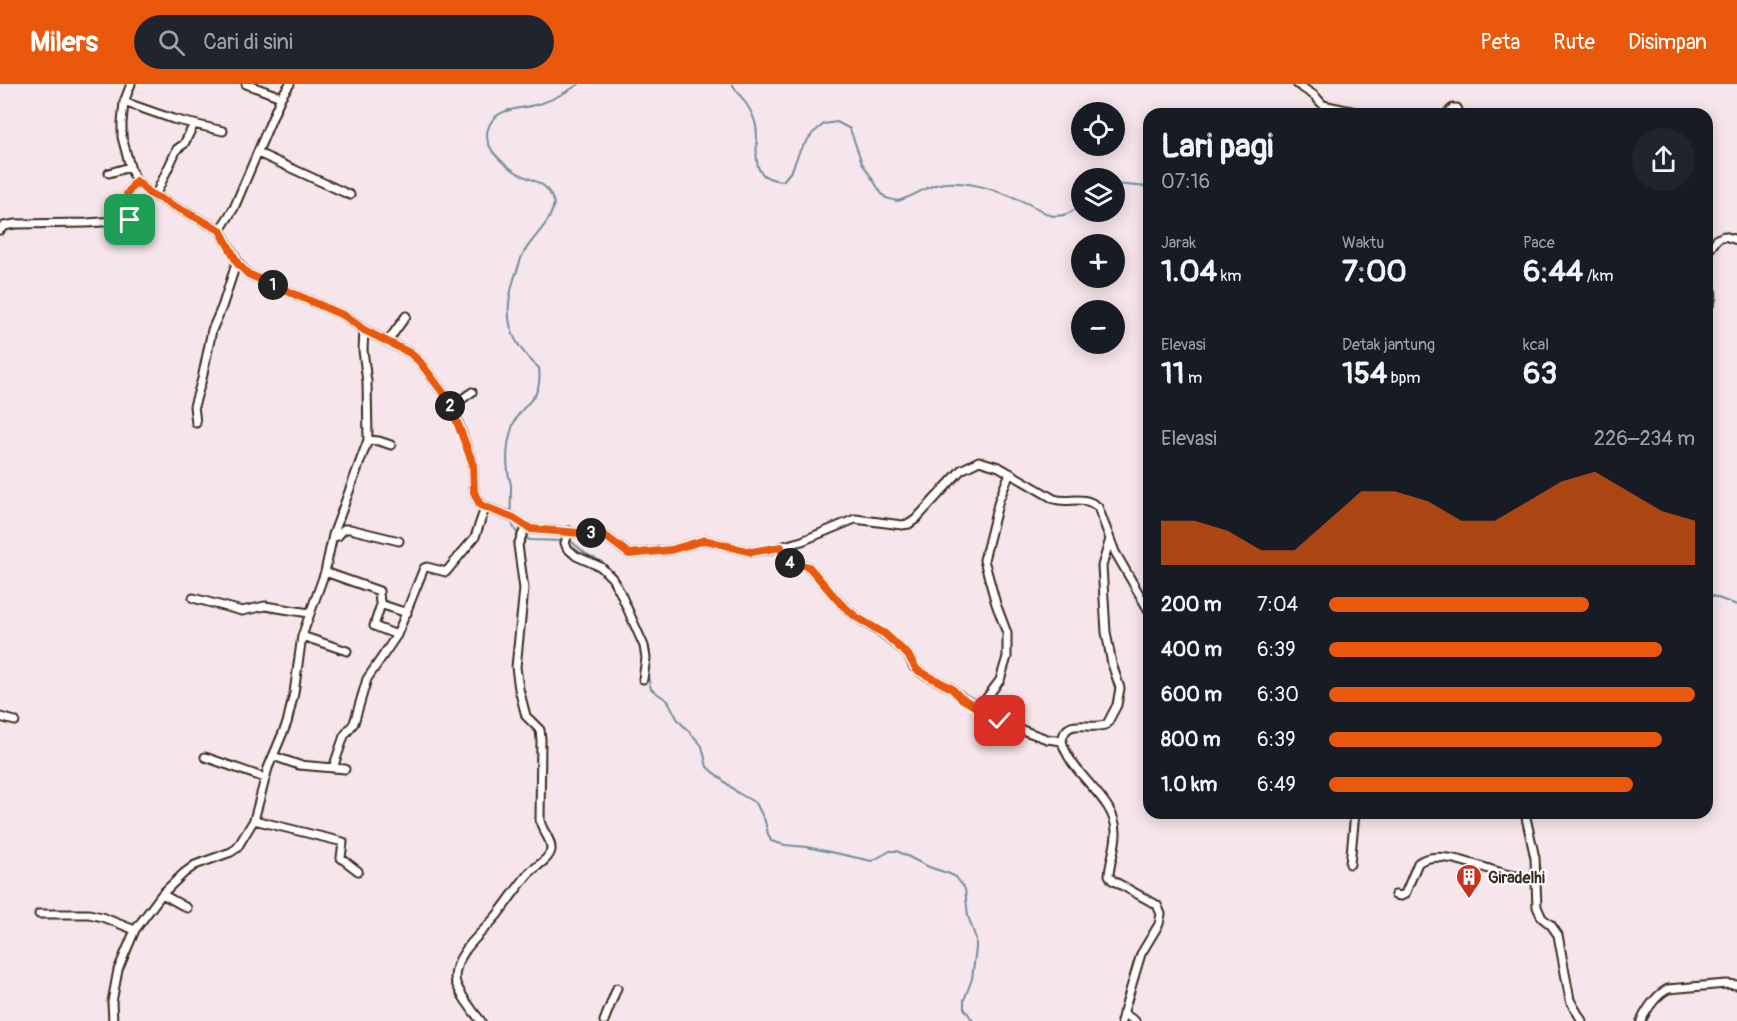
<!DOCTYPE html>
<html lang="id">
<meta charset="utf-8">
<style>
:root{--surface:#171b24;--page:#20242c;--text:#f1f3f6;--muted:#9ea1a6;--accent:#ea580c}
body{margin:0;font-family:Pangolin,sans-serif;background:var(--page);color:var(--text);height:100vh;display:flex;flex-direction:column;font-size:22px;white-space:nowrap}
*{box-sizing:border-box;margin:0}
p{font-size:20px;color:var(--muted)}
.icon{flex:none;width:33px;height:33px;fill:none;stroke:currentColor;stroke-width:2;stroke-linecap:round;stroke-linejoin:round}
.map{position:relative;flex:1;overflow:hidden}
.panel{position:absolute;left:1143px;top:24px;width:570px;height:711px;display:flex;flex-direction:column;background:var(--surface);border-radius:18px;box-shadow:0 3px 15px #0003}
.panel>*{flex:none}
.fabs{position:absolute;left:1071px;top:18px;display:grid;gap:12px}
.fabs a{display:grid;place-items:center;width:54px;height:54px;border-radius:50%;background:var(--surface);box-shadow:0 3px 15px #0003;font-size:30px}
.pin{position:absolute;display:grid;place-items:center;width:51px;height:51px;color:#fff;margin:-26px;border-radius:12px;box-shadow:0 3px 9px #0006}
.km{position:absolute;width:30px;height:30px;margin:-15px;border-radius:50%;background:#222;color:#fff;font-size:16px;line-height:30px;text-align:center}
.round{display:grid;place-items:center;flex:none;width:63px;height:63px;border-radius:32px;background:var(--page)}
.overview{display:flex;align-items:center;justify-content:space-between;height:102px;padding:0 18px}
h1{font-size:33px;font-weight:700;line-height:45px}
.metrics{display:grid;grid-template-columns:repeat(3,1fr);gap:9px;height:102px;padding:6px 18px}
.metrics div{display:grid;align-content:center}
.metrics b{font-size:30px;font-weight:700}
.metrics small{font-size:16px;font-weight:400}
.metrics p{font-size:16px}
.chart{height:168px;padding:12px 18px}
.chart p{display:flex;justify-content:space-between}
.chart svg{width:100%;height:108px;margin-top:6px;fill:var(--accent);opacity:.7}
ul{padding:0 18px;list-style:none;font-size:20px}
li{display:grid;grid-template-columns:96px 72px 1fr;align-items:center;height:45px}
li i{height:15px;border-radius:8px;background:var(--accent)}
header{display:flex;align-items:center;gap:36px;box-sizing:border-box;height:84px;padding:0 30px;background:var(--accent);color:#fff}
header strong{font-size:28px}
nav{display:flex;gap:33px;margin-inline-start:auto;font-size:21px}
.search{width:420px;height:54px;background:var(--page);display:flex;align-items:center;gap:15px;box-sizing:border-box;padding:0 21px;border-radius:33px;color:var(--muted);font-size:22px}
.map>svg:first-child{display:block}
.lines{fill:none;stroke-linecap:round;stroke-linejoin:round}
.stream{stroke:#708e9e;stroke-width:2}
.street-casing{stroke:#3b2a1e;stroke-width:11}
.street{stroke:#fff;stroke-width:7}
.route-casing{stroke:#fff;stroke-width:12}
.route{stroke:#ea580c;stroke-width:8}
.labels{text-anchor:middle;stroke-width:4.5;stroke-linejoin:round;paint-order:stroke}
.poi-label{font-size:16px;font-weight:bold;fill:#3b2a1e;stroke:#fff;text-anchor:start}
</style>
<header>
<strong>Milers</strong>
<div class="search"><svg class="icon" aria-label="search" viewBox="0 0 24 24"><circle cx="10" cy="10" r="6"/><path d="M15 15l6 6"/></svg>Cari di sini</div>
<nav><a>Peta</a><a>Rute</a><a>Disimpan</a></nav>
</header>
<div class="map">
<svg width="1737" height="937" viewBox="0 0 1737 937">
<rect width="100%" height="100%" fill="#f6e5ea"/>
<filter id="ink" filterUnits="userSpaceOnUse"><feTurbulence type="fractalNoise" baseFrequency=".0167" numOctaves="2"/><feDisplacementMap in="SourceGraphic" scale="12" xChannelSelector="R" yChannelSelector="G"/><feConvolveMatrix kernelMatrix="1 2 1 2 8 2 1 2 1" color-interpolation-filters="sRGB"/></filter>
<g filter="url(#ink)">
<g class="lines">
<path class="stream" d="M 732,0 C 741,13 753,26 756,42 C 761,66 744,94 783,97 L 792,86 L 800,66 L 813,49 L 824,40 L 837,38 L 850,45 L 862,79 L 882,110 L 886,114 L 897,117 C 909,115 922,105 935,101 C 968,92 1021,114 1049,131 C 1062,134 1074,129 1082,118
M 1114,100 L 1149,103
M 519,451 C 508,441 511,420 511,406 C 512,400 509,394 508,388 C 506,373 508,355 513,341 C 522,316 543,319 539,284 C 508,257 502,231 515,192 C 518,185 520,176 523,170 C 533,152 551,140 554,119 C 552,113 549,107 545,103 C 537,96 525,94 516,88 C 503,80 482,63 488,45 C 495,21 524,26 542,19 C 555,15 568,7 579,0
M 524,453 L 530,456 L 563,457
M 569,458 L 572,458 L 586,470 L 602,478 L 619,497 L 649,564 L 650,573 L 647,589 L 651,605 L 668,617 L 678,636 L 698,657 L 702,662 L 707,683 L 738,709 L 756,719 L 765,737 L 768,750 L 771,757 L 785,761 L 807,763 L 872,777 L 890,767 L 897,767 L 929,783 L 950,790 L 956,793 L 965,805 L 968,832 L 976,855 L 976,864 L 972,895 L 964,916 L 964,924 L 973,937
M 1707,510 L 1737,521"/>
<defs>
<path id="street" d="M 131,0 L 124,18 L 122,39 L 122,53 L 130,83 L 136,97 L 149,109 L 220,146 L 239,180 L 248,190 L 345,232 L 364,246 L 410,269 L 420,278 L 444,310 L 455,330 L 473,380 L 474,408 L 480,421 L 514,434 L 531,445 L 604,451 L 629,470 L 671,466 L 705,456 L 751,468 L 773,465 L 802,457 L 855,435 L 902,441 L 909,440 L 916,435 L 961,386 L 979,377 L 999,383 L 1054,415 C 1070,420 1082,410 1098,423 L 1115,468 L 1149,527
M 246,0 L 281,13
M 1297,0 L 1315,12 L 1323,21 L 1365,30
M 124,18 L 173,35 L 223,47
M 1446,30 L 1453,24 L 1457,24 L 1460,30
M 258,69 L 350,111
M 109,89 L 130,83
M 155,112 L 177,65 L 184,60 L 194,40
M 0,146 L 4,142 L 15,140 L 87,139 L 129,136 L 132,131 L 127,110 L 136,97
M 220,146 L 234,124 L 281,13 L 290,0
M 1707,169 L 1717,155 L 1724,152 L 1737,156
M 1707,188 C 1710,201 1716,212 1707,224
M 388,257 L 406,232
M 451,323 L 472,308
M 196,339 L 194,322 L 202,295 L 212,246 L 222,223 L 237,177
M 368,356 L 379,357 L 391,361
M 569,447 L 565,459 L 567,464 L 576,472 L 601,483 L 612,494 L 620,508 L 644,562 L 646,574 L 643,595
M 333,453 L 338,452 L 344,445 L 350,445 L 399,457
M 1110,455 L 1102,482 L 1106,548 L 1112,580 L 1120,604 L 1117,621 L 1107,640 C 1090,648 1066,631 1062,657 C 1070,691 1117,715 1116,749 C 1116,763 1110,777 1109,791 L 1112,796 L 1157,821 L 1161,830 L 1159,840 L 1141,870 L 1121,937
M 781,463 L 785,476 L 809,483 L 840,519 L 856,533 L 885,551 L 908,571 L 914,583 L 920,588 L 951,604 L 961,613 L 1008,641 L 1047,655 L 1062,657
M 325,488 L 379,507 L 380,520 L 407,529
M 193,514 L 242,527 L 265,522 L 309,529
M 381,520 L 374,542 L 397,551
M 302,552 L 347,567
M 979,624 L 1000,596 L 1007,573 L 1007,549 L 996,520 L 984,476 L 999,416 L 1010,389
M 0,633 L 15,637
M 273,672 L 299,681 L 345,685
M 205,673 L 265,694
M 333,684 L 344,652 L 354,639 L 367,595 L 397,551 L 424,484 L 427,483 L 446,488 L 475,453 L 485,424
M 1525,729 L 1535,774 L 1537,823 L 1542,834 L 1551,841 L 1558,851 L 1570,916 L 1582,937
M 254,736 L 343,758 L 341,774 L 358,787
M 1350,780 L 1355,729
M 162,810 L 187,824
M 1395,811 L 1401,812 L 1405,810 L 1418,779 C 1438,763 1484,785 1506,790 C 1515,792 1525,793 1534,795
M 39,830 L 89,830 L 102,833 L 135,846
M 1123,929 L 1135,937
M 113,937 L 112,918 L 118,886 L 135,846 L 162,810 L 184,789 L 195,781 L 231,768 L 237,764 L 254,736 L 268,684 L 287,639 L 294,609 L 302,552 L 325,488 L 333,451 L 368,356 L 367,298 L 363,266 L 364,246
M 481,937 C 474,929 455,904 455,894 C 455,868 484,848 498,830 C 509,816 518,802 529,789 C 536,782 549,776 551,766 C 552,755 541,746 540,736 L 541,655 L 540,646 L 526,632 L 519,605 L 516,583 L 524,505 L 518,461 L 526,442
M 604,937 L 617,904
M 1641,937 C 1647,925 1656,911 1668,905 L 1726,900 L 1737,901"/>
</defs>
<use href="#street" class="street-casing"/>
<use href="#street" class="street"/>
</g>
</g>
<g class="lines" filter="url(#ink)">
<defs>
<path id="route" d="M 130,136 L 132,131 L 127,110 L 136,97 L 149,109 L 220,146 L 238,180 L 248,190 L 345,232 L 364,246 L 410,269 L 420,278 L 444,310 L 454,330 L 473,380 L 474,408 L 480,421 L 514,434 L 531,445 L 604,451 L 629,470 L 671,466 L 705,456 L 751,468 L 781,463 L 784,476 L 809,483 L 840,519 L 856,533 L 885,550 L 908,571 L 917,586 L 951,604 L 961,614 L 1000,637"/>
</defs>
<use href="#route" class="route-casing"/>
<use href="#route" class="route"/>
</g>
<defs>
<symbol id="building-pin" viewBox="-11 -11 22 30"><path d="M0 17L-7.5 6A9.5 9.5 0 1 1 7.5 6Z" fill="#c8321e" stroke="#fff"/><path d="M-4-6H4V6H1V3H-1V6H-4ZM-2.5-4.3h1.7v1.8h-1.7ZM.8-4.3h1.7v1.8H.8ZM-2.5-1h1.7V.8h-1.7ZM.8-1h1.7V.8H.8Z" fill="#fff"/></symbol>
</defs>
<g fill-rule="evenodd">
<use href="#building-pin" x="1454" y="778" width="30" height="40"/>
</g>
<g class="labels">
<g class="poi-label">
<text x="1488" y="799">Giradelhi</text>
</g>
</g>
</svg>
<div class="fabs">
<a><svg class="icon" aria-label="locate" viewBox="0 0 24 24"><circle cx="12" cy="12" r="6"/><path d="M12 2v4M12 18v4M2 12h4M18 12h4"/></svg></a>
<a><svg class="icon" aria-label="layers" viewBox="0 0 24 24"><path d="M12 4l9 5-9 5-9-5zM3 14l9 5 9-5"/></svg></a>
<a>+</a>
<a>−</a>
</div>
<div class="pin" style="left:130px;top:136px;background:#1e9e55"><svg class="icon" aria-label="arrive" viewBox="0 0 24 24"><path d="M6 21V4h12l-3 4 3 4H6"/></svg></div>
<div class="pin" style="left:1000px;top:637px;background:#d93025"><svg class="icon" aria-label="check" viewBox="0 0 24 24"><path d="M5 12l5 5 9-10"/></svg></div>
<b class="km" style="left:273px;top:201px">1</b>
<b class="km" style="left:450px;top:322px">2</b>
<b class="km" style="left:591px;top:449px">3</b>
<b class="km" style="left:790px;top:479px">4</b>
<section class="panel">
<div class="overview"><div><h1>Lari pagi</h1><p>07:16</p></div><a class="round"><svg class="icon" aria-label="share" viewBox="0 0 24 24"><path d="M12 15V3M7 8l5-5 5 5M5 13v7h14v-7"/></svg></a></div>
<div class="metrics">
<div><p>Jarak</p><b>1.04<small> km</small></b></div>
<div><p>Waktu</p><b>7:00</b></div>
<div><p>Pace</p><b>6:44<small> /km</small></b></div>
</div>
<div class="metrics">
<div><p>Elevasi</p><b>11<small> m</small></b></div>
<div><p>Detak jantung</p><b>154<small> bpm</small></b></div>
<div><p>kcal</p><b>63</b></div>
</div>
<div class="chart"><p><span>Elevasi</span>226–234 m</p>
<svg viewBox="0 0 160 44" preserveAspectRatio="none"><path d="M0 44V26L10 26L20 30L30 38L40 38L50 26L60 14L70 14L80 18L90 26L100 26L110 18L120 10L130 6L140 14L150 22L160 26V44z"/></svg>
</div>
<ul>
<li><b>200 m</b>7:04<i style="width:71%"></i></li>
<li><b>400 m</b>6:39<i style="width:91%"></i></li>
<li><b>600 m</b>6:30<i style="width:100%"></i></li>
<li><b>800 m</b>6:39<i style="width:91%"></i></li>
<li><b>1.0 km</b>6:49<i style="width:83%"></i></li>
</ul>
</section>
</div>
